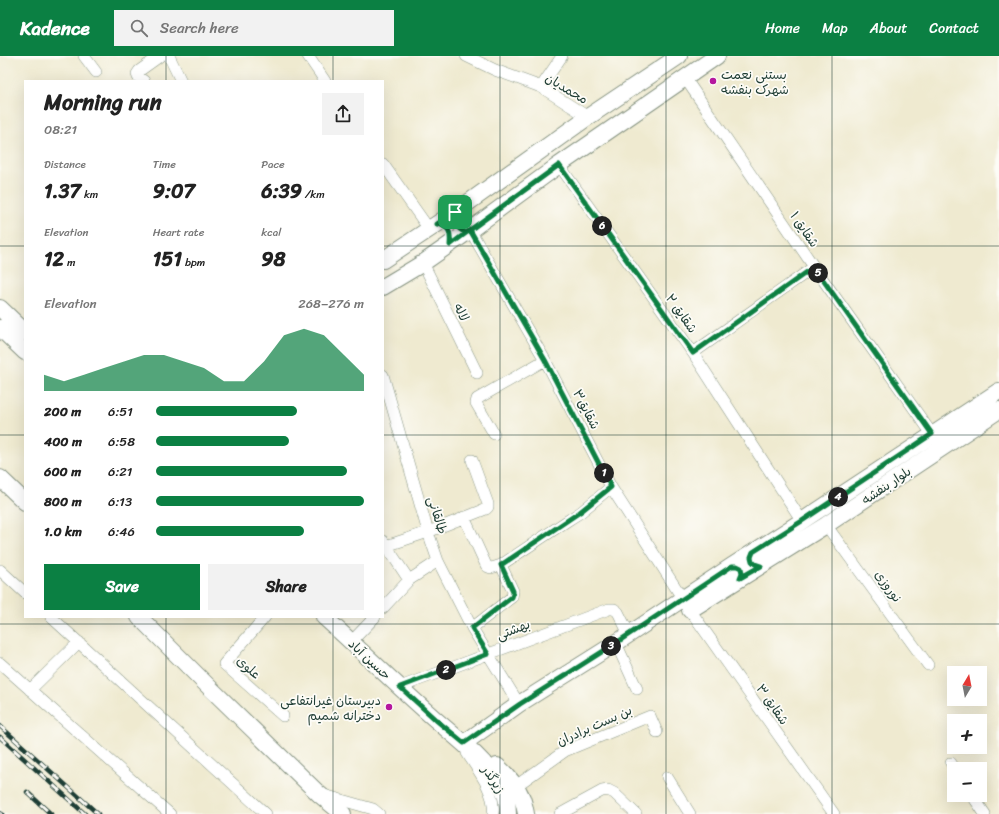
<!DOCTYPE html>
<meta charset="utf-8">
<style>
:root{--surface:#fff;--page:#f2f2f2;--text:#222;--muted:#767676;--accent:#0b8043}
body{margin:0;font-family:Sriracha,"Playpen Sans Arabic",sans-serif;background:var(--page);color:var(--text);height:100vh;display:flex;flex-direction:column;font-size:15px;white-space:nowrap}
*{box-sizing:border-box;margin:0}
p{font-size:13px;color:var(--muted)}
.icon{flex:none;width:22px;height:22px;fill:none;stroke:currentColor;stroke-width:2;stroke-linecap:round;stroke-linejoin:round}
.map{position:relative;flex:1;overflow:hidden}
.panel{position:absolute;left:24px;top:24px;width:360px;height:538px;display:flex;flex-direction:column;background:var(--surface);border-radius:0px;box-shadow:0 4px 16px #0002}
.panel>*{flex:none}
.needle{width:26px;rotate:10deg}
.tools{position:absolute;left:947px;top:610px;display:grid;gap:8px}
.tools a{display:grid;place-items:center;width:40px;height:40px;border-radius:0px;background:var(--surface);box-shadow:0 4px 16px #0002;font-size:20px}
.pin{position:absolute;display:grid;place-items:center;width:34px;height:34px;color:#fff;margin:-17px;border-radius:8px;box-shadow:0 2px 6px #0006}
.km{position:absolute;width:20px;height:20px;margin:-10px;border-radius:50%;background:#222;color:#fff;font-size:11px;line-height:20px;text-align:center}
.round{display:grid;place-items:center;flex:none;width:42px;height:42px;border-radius:0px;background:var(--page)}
.headline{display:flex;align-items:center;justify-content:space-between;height:68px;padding:0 20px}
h1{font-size:22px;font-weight:700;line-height:30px}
.metrics{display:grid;grid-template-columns:repeat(3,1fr);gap:6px;height:68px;padding:4px 20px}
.metrics div{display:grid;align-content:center}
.metrics b{font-size:20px;font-weight:700}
.metrics small{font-size:11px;font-weight:400}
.metrics p{font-size:11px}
.chart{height:112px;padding:8px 20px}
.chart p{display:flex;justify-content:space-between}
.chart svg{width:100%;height:72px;margin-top:4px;fill:var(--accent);opacity:.7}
.primary-button{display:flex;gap:8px;margin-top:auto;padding:8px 20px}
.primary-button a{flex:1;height:46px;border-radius:0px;background:var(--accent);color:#fff;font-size:16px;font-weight:700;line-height:46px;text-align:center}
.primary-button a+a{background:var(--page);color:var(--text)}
ul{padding:0 20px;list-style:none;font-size:13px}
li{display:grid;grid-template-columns:64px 48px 1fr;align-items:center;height:30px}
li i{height:10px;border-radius:5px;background:var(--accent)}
header{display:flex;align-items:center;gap:24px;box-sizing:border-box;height:56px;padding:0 20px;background:var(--accent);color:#fff}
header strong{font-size:19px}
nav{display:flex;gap:22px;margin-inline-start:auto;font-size:14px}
.search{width:280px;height:36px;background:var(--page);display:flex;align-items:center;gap:10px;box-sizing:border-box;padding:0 14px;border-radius:0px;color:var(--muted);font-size:15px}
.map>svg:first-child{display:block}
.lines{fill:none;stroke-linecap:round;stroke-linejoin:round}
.street-casing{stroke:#879482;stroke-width:12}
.secondary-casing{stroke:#879482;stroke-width:18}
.street{stroke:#fff;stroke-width:11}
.secondary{stroke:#fff;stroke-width:16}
.rail-casing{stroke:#1f3d34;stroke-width:4.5}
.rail{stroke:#fdfcf7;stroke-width:3;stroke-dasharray:9;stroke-linecap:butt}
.route-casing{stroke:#fff;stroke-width:8}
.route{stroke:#0b8043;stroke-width:5}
.grid{fill:none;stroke:#1f3d34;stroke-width:1;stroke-opacity:0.55}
.poi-dot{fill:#b5179e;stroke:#fdfcf7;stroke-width:1.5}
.labels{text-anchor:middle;stroke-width:3.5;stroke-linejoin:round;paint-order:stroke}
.poi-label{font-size:13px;fill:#1f3d34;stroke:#fdfcf7;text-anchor:start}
.street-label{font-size:13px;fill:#1f3d34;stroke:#fdfcf7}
</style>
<header>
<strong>Kadence</strong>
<div class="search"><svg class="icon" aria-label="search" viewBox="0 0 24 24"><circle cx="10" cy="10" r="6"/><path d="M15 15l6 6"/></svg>Search here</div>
<nav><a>Home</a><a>Map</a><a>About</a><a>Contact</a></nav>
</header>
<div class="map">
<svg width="999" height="758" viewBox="0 0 999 758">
<rect width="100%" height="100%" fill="#fdfcf7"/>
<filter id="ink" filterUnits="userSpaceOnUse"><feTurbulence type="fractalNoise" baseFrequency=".025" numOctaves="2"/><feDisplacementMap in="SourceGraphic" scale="8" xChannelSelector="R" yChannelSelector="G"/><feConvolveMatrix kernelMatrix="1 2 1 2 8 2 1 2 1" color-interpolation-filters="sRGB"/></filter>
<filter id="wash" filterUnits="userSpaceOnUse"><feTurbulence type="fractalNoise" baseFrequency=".012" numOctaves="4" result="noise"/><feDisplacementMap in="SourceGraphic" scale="16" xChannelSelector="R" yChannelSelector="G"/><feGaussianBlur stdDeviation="0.9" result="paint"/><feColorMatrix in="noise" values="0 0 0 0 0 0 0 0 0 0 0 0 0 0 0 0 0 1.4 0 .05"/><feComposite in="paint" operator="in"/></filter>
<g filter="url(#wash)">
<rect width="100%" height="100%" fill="#efead0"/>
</g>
<g filter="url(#ink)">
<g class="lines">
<defs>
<path id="street" d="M 84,0 L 96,16
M 169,0 L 181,25
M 308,0 L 325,25
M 466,0 L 495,14 L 541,31 L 588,61
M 685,22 L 814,211 L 932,378
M 144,25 L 138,21 L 137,18 L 139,15 L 160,0
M 541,31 L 562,0
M 383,108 L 429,173
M 559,109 L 693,297 L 802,465
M 470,174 L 545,304 L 611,431 L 690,554 L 834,758
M 423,207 L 477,317
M 693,297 L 814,211
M 383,319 L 428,476 L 438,505 L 472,572 L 519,648
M 494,378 L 476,347 L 477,343 L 545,304
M 464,461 L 486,509 C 490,514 495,511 501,509 L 513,535 L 512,541 L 472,572
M 826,469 L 928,609
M 383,485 L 409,524
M 386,490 L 428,476 L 486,453 L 488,451 L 488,448 L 472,404
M 501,509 L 567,465 L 581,456 L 611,431
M 0,514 L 25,537
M 383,552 L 409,524 L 438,505
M 51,561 L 266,758
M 265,561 L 224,608 L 283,660
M 351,586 L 375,561
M 616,587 L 637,633
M 0,607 L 170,758
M 400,631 L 609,553 L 614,553 L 618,556 L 629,578
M 30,634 L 79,586
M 467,697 C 478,714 496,737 493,758
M 951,707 L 955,713
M 667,721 L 690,758
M 516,730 L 565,695 L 650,660 L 657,676
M 324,739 L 373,753 L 379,758
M 972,739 L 985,758
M 560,758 L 602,735 L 608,734 L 614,737 L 636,758"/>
<path id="secondary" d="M 383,204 L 455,156 L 588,61 L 679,0
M 383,231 L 423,207 L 466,177 L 559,109 L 717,0
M 0,252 L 25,276
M 0,272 L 25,296
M 0,422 L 25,446
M 690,554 L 826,469 L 999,354
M 139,561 L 207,629 L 319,738 L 343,758
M 324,561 C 362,595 398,631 436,664 C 458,683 483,702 499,726 C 506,736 508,747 508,758
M 464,687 L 519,648 L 616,587 L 732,510 L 802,465 L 999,335
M 497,710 C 507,719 517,729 522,742 C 524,747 525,753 526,758"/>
</defs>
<use href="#street" class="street-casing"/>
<use href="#secondary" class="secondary-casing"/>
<use href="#street" class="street"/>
<use href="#secondary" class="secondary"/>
<defs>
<path id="rail" d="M 0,670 L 98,758
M 0,681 L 85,758
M 27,736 L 51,758
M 0,757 L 2,758"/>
</defs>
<use href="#rail" class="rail-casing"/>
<use href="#rail" class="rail"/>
</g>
</g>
<g class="lines" filter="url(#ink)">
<defs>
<path id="route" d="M 455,156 C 454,169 455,171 466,177 L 470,174 L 545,304 L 611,431 L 580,456 L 501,509 L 513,535 L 513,538 L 512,541 L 472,572 L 488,598 L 400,631 L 436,664 L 464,687 L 520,648 L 616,587 L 732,510 L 737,510 L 741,512 L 742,517 L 740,522 L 761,510 L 755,508 L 752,505 L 751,501 L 753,496 L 802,465 L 932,378 L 814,211 L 693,297 L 559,109 L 470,174 L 450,189 C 451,177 450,170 437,168 L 455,156"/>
</defs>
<use href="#route" class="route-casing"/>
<use href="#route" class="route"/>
</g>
<path class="grid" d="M 166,0 L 166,25M 333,0 L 333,25M 500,0 L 500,758M 666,0 L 666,758M 832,0 L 832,758M 0,190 L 25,190M 383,190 L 999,190M 0,379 L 25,379M 383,379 L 999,379M 166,561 L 166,758M 333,561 L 333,758M 0,568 L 999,568"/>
<g class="poi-dot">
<circle cx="713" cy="25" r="4"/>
<circle cx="389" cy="651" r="4"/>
</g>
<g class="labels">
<g class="poi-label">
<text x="721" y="23">بستنی نعمت<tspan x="721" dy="15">شهرک بنفشه</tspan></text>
<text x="381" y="649" text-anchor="end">دبیرستان غیرانتفاعی<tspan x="381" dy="15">دخترانه شمیم</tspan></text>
</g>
<g class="street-label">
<text transform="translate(567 32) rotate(31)" y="5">محمدیان</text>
<text transform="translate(805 173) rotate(56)" y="5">شقایق ۱</text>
<text transform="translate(462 256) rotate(64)" y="5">لاله</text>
<text transform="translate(682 257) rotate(55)" y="5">شقایق ۲</text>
<text transform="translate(587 353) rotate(63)" y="5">شقایق۳</text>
<text transform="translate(886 429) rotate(-34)" y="5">بلوار بنفشه</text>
<text transform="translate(438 459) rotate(73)" y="5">طالقانی</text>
<text transform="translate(889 530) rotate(54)" y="5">نوروزی</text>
<text transform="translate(513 573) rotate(-21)" y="5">بهشتی</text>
<text transform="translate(370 603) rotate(43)" y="5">حسین آباد</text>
<text transform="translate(249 611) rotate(42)" y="5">علوی</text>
<text transform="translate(773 648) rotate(55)" y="5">شقایق ۳</text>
<text transform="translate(594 669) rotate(-24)" y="5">بن بست برادران</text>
<text transform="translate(494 723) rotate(56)" y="5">زیرگذر</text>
</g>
</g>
</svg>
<div class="tools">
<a><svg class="needle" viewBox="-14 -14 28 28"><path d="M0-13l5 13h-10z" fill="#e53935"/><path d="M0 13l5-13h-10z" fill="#767676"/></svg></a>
<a>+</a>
<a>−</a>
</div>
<div class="pin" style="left:455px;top:156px;background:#1e9e55"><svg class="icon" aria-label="arrive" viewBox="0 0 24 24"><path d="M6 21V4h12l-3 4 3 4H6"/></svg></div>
<b class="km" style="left:604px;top:417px">1</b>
<b class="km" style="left:446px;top:614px">2</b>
<b class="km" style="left:611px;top:590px">3</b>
<b class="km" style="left:838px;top:441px">4</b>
<b class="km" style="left:818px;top:217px">5</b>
<b class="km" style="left:602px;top:170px">6</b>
<section class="panel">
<div class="headline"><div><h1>Morning run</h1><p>08:21</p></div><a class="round"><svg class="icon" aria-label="share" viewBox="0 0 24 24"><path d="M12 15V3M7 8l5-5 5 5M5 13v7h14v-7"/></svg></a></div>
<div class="metrics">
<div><p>Distance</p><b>1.37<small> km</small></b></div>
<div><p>Time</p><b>9:07</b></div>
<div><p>Pace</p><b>6:39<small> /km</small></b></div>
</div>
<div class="metrics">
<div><p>Elevation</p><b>12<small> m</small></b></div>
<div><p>Heart rate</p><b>151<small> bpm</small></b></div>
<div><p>kcal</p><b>98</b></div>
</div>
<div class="chart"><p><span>Elevation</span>268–276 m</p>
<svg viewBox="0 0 160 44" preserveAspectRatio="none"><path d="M0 44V34L10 38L20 34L30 30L40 26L50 22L60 22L70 26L80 30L90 38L100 38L110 26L120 10L130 6L140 10L150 22L160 34V44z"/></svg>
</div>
<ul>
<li><b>200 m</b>6:51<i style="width:68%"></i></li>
<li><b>400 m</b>6:58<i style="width:64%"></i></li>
<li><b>600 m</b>6:21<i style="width:92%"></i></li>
<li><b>800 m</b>6:13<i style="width:100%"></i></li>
<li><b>1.0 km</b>6:46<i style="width:71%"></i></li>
</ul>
<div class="primary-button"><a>Save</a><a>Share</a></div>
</section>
</div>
